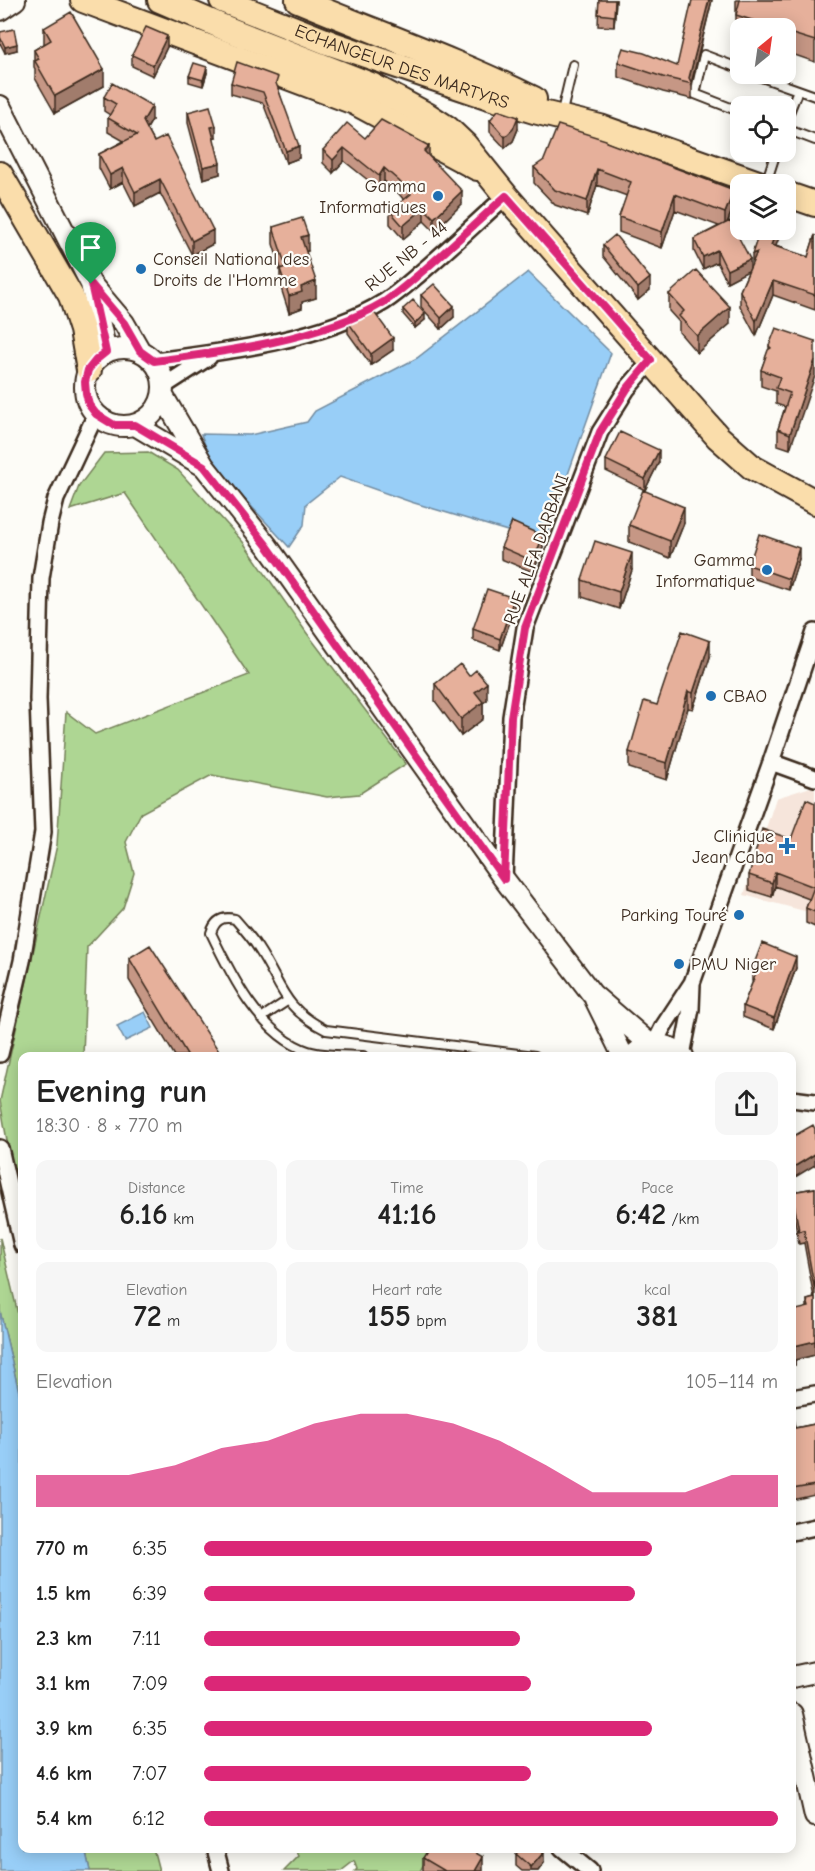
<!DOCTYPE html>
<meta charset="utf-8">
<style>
:root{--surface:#fff;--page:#f6f6f6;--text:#222;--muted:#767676;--accent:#db2777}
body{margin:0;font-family:"Comic Neue",sans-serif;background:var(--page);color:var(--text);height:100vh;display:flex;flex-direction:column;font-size:22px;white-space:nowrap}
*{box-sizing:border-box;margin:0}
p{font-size:20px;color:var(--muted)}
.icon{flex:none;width:33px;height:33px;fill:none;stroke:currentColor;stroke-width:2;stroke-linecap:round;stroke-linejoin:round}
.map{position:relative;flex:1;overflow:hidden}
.sheet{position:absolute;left:18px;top:1052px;width:778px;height:801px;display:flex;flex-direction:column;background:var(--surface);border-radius:12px;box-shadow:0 3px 15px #0003}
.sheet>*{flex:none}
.needle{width:39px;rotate:29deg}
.controls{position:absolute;left:730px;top:18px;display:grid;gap:12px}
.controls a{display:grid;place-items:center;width:66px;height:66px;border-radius:12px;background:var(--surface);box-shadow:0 3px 15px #0003;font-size:30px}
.pin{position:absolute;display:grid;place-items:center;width:51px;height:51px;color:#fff;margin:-62px -26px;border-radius:50% 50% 50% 0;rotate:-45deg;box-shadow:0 0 6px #0007}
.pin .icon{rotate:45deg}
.round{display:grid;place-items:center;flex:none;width:63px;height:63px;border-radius:12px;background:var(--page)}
.head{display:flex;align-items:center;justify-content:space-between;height:102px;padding:0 18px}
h1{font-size:33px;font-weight:700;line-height:45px}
.stats{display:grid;grid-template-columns:repeat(3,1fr);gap:9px;height:102px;padding:6px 18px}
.stats div{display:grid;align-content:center;border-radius:12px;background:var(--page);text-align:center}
.stats b{font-size:30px;font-weight:700}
.stats small{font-size:16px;font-weight:400}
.stats p{font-size:16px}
.chart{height:168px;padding:12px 18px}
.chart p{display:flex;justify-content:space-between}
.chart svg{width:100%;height:108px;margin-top:6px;fill:var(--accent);opacity:.7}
ul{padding:0 18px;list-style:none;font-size:20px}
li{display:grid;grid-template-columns:96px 72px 1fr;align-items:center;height:45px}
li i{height:15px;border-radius:8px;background:var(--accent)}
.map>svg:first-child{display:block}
.built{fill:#f6e5db}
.green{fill:#aed693;stroke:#748058;stroke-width:1.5}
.water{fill:#98cef7;stroke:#738ca0;stroke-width:1.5}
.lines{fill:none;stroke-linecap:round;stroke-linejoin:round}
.service-casing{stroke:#3b2a1e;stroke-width:12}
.minor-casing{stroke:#3b2a1e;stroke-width:20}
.tertiary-casing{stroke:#3b2a1e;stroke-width:24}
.primary-casing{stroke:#3b2a1e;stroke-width:28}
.service{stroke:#fdfcf7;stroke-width:8}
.minor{stroke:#fdfcf7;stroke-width:15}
.tertiary{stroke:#fdfcf7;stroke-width:20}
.primary{stroke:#faddab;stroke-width:24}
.wall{fill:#c69785;stroke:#3b2a1e;stroke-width:1.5}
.shaded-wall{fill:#a17b6c;stroke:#3b2a1e;stroke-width:1.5}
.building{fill:#e6b09b;stroke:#3b2a1e;stroke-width:1.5}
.route-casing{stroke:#fff;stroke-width:12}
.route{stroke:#db2777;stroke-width:8}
.poi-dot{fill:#1f6fb2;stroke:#fdfcf7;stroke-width:2}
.labels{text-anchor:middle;stroke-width:4.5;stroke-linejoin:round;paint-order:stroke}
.street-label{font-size:18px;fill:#3b2a1e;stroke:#fdfcf7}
.poi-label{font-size:18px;fill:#3b2a1e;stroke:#fdfcf7;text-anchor:end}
</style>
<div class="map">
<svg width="815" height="1871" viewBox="0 0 815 1871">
<rect width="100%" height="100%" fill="#fdfcf7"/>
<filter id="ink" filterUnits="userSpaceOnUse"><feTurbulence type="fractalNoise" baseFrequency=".0167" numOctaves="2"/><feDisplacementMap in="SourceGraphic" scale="12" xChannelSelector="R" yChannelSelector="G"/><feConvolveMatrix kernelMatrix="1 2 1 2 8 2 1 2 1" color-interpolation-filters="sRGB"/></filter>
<g filter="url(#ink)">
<path class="built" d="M 811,787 L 815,789 L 815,906 L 812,913 L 744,895 L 776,798 Z"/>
<path class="green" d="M 148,452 L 178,470 L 243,542 L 306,632 L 406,764 L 359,794 L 327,797 L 212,775 L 141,813 L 126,842 L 134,873 L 123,908 L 87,947 L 83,1056 L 22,1056 L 22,1226 L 0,1101 L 57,845 L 66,712 L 95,734 L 249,675 L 125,493 L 70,510 L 79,486 L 104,453 Z
M 0,1238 L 22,1331 L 22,1405 L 0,1311 Z
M 85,1848 L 153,1848 L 159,1871 L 90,1871 Z
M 295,1848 L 432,1848 L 420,1871 L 355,1871 L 357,1869 L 354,1861 L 341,1871 L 284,1871 L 299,1856 Z"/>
<path class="water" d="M 528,272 L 611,353 L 544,542 L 411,502 L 340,477 L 306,504 L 304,525 L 289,547 L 212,464 L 201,434 L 250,435 L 307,422 L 315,411 L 417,358 Z
M 145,1012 L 153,1028 L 125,1041 L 117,1026 Z
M 0,1311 L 22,1405 L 22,1848 L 85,1848 L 90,1871 L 0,1871 Z"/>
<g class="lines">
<defs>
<path id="service" d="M 741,69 L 704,55 L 695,94 L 741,112
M 753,74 L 815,96
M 561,116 L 573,65
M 786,120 L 798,90
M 786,129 L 815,140
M 766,183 L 776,152
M 261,1018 L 287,1001
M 363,1056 C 347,1055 323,1056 308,1051 C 260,1035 231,975 211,933 C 215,920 222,916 235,919 C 243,928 252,938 258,948 C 283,986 281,1007 326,1030 L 535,1056"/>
<path id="minor" d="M 154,361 C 225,352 323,340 384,302 C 398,293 411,281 424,270 C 452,246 478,221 506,196
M 164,386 L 209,357
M 771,762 L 815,778
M 504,879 L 511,717 L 525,628 L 600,432 L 627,389 L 652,360
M 654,1045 L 663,1027 L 692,983 L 771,762 L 815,632
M 0,1054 L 22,961 L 43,832 L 38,699 L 41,578 L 50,523 L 56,499 L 96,414
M 682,1055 L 691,1009 L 692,984
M 792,1099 L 815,1102
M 0,1148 L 22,1245
M 792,1398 L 815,1394
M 792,1532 L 815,1527
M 215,1848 L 221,1871
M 562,1848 L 590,1871"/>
<path id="tertiary" d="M 0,10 L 15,0
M 0,106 L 91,284 L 106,352
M 91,284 L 124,323 L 140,351
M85 387a39 39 0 1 1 78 0a39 39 0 1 1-78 0Z
M 163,396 L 204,466 L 268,547 L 504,879 L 592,994 L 651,1045
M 135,425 L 202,465
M 595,999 L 623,1056
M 633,1056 C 648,1041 668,1042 683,1056
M 792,1677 L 815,1672
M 792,1714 L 815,1816"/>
<g id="primary">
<path d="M 83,0 L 354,102 L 477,168"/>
<path d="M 160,0 L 225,28 L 373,86 L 427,115 L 447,128 L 465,145 L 506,196 L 718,437 L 753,468 L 815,502"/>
<path id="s1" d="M 222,0 L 330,43 L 489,97 L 534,111 L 600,127 L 761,184"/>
<path d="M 298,0 C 377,33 457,61 534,99"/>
<path d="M 0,174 L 71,296 L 82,330 L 89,370"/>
<path d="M 786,194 L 815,204"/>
</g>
</defs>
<use href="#service" class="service-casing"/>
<use href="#minor" class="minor-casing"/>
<use href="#tertiary" class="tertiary-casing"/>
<use href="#primary" class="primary-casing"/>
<use href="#service" class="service"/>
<use href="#minor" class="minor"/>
<use href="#tertiary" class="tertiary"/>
<use href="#primary" class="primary"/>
</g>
<path class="wall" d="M 599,0 L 616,0 L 614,27 L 598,26 Z
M 712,0 L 692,83 L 692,99 L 663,92 L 618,77 L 618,62 L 677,66 Z
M 736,0 L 815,0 L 815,62 L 786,52 L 786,28 L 741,28 L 741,37 L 736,35 Z
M 44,28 L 104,86 L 55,113 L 35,78 L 35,69 L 34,67 L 34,50 L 44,44 Z
M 0,32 L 17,50 L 5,53 L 0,43 Z
M 167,47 L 153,76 L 132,66 L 132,55 Z
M 207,73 L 203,86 L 189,82 L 189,76 Z
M 231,83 L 278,88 L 299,158 L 286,163 L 263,103 L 231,94 Z
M 104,97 L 152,120 L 147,129 L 213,244 L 192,255 L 160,193 L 135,206 L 123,182 L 110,189 L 99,168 L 99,154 L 124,141 L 108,132 L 108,118 L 110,115 L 104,111 Z
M 188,112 L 216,137 L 213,138 L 220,174 L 203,179 L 188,123 Z
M 490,120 L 518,129 L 513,141 L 505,148 L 490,132 Z
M 365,138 L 429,156 L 462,204 L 434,231 L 424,221 L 403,239 L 390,224 L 390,211 L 404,200 L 399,194 L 384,181 L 379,189 L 344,161 L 333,173 L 323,163 L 323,150 Z
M 606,142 L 734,205 L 728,222 L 750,269 L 776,246 L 808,257 L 815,235 L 815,310 L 773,295 L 756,336 L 740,306 L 740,291 L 749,270 L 727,282 L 717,262 L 703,269 L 694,251 L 694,239 L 719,226 L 675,210 L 662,248 L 619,232 L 619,217 L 627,196 L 597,185 L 587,216 L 555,205 L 534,183 L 534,167 Z
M 273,227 L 308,251 L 306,252 L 316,298 L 302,302 L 302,308 L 289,313 L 280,285 L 280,269 L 281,269 L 273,244 Z
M 603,245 L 650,290 L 638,300 L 603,256 Z
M 669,294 L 730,324 L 697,353 L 679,332 L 679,322 L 669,311 Z
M 421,295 L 454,317 L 441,329 L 421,307 Z
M 403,309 L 425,320 L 415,328 L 403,314 Z
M 348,322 L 393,350 L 371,365 L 348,333 Z
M 815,341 L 790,449 L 778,445 L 778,429 L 785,407 L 776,404 L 776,391 L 761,386 L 761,370 L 769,349 L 769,346 Z
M 606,460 L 659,462 L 645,490 L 606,471 Z
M 684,523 L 670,558 L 629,542 L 629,525 Z
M 501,547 L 543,547 L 533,572 L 501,559 Z
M 799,559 L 789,590 L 749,577 L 749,565 Z
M 632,570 L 619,609 L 582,597 L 582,580 Z
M 514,610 L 500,650 L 473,640 L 473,629 Z
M 710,657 L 693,709 L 688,708 L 667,780 L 629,768 L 629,752 L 657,705 Z
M 435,684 L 487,700 L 483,703 L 483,719 L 461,736 L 435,701 Z
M 815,803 L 815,927 L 806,923 L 806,908 L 809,899 L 775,886 L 772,897 L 749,890 L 749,875 L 791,839 Z
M 129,958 L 222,1056 L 175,1056 L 129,980 Z
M 796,968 L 774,1029 L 743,1017 L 743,1006 L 753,981 L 752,981 L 752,969 Z
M 815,1188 L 815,1355 L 795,1360 L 795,1365 L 792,1365 L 807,1307 L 807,1300 L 814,1298 L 804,1243 L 799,1244 L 792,1206 L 792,1192 Z
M 792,1418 L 795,1428 L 815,1424 L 815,1495 L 792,1500 Z
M 516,1854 L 544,1863 L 538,1871 L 522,1871 L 516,1866 Z
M 423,1858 L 483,1871 L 423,1871 Z"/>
<path class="shaded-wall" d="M 615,0 L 616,0 L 614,27 L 614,16 Z
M 709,0 L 712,0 L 691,84 L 689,78 Z
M 167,36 L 167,47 L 153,76 L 153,65 Z
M 17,44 L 17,50 L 5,53 L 5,47 Z
M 207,67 L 207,73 L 203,86 L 203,80 Z
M 104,69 L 104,86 L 55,113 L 55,96 Z
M 152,106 L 152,120 L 143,135 L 143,121 Z
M 518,117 L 518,129 L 513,141 L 505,148 L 505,137 Z
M 216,126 L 216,137 L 211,138 L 211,127 Z
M 299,146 L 299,158 L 286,163 L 286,151 Z
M 429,146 L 429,158 L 424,151 Z
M 344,148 L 344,161 L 333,173 L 333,160 Z
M 220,163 L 220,174 L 203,179 L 203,167 Z
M 123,168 L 123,182 L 110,189 L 110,175 Z
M 384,168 L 384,181 L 379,189 L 379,176 Z
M 597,169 L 597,185 L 587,216 L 587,201 Z
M 160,179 L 160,193 L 135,206 L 135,192 Z
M 734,190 L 734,205 L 725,228 L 725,213 Z
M 462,191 L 462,204 L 434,231 L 434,218 Z
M 675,194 L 675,210 L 662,248 L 662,232 Z
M 424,208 L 424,221 L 403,239 L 403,226 Z
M 213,230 L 213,244 L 192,255 L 192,241 Z
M 777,230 L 782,230 L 771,259 L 771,245 Z
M 308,235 L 308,251 L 301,253 L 301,237 Z
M 717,250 L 717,262 L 703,269 L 703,257 Z
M 757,252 L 752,269 L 752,254 Z
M 750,259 L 750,270 L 727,282 L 727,270 Z
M 650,278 L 650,290 L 638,300 L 638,288 Z
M 316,281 L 316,298 L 302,302 L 302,308 L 289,313 L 289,296 L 301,287 Z
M 773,281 L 773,295 L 756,336 L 756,321 Z
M 454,306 L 454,317 L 441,329 L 441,318 Z
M 730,307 L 730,324 L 697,353 L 697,336 Z
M 425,314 L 425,320 L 415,328 L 415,323 Z
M 393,338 L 393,350 L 371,365 L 371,354 Z
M 815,360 L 815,376 L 790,449 L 790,434 Z
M 659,450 L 659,462 L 645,490 L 645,479 Z
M 684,507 L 684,523 L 670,558 L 670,541 Z
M 543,536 L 543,547 L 533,572 L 533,561 Z
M 799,548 L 799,559 L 789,590 L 789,579 Z
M 632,553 L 632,570 L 619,609 L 619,592 Z
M 514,598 L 514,610 L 500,650 L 500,639 Z
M 710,641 L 710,657 L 693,709 L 693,693 Z
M 487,683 L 487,700 L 483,703 L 483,719 L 461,736 L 461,719 L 475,692 Z
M 688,691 L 688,708 L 667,780 L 667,763 Z
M 775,872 L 775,886 L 772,897 L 772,883 Z
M 796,957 L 796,968 L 774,1029 L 774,1018 Z
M 815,1154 L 815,1165 L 792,1179 L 792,1168 Z
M 815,1341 L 815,1355 L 795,1360 L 795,1365 L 792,1365 L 792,1352 L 794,1346 Z
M 544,1852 L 544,1863 L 538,1871 L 531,1871 L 531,1867 Z
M 483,1857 L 483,1871 L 475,1871 Z"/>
<path class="building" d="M 599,0 L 615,0 L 614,16 L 598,14 Z
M 692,0 L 709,0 L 689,78 L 692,84 L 663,77 L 618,62 L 623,48 L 644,53 L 677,66 Z
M 740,0 L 815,0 L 815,41 L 786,32 L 786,28 L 777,28 L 736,15 Z
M 71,12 L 104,69 L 55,96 L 35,61 L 39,59 L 34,50 L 51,40 L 44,28 Z
M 146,27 L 167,36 L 153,65 L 132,55 Z
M 14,29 L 17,44 L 5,47 L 0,37 L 0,32 Z
M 237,62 L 278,77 L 276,83 L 299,146 L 286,151 L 263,92 L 231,83 Z
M 194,63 L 207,67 L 203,80 L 189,76 Z
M 112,83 L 152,106 L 143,121 L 154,142 L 166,136 L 213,230 L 192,241 L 160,179 L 135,192 L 123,168 L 110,175 L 99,154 L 137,135 L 108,118 L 116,104 L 104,97 Z
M 210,106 L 216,126 L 211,127 L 220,163 L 203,167 L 188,112 Z
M 498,110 L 518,117 L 513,129 L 505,137 L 490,120 Z
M 381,120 L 429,146 L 424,151 L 462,191 L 434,218 L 424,208 L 403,226 L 390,211 L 411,194 L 399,181 L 384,168 L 379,176 L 344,148 L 333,160 L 323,150 L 347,123 L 365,138 Z
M 558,125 L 606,140 L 606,142 L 734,190 L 725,213 L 675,194 L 662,232 L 619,217 L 631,182 L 597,169 L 587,201 L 555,190 L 534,167 L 544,160 Z
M 302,218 L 308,235 L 301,237 L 316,281 L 301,287 L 302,292 L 289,296 L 280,269 L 286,267 L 273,227 Z
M 730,221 L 750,259 L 727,270 L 717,250 L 703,257 L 694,239 Z
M 760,230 L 777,230 L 771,245 L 808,257 L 815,235 L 815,295 L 773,281 L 756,321 L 740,291 L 757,252 L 752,254 Z
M 615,235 L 650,278 L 638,288 L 603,245 Z
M 696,270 L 730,307 L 697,336 L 679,316 L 684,311 L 669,294 Z
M 434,284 L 454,306 L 441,318 L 421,295 Z
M 413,300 L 425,314 L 415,323 L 403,309 Z
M 371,308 L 393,338 L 371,354 L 348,322 Z
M 776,328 L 815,341 L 815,360 L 790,434 L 778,429 L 790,393 L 776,388 L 780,377 L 761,370 L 768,350 L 771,348 L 769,346 Z
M 620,432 L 659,450 L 645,479 L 606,460 Z
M 643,490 L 684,507 L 670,541 L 629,525 Z
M 512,522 L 543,536 L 533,561 L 501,547 Z
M 759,534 L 799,548 L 789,579 L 749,565 Z
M 595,541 L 632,553 L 619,592 L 582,580 Z
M 487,589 L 514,598 L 500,639 L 473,629 Z
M 682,631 L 710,641 L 693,693 L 688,691 L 667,763 L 629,752 L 644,701 L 657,705 Z
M 460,664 L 469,676 L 476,670 L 487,683 L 475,692 L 483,702 L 461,719 L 435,684 Z
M 806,799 L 815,803 L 815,912 L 806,908 L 814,887 L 775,872 L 772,883 L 749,875 L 762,829 L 791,839 Z
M 762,943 L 796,957 L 774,1018 L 743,1006 L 757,971 L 752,969 Z
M 150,945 L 222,1056 L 188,1056 L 129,958 Z
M 813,1125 L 815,1129 L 815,1154 L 792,1168 L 792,1137 Z
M 815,1188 L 815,1291 L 804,1230 L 799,1231 L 792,1192 Z
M 815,1298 L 815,1341 L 794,1346 L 795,1351 L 792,1352 L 792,1311 L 809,1307 L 807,1300 Z
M 792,1418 L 793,1418 L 795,1428 L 815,1424 L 815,1485 L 792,1489 Z
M 429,1848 L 467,1848 L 483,1857 L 475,1871 L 445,1871 L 423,1858 Z
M 521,1848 L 540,1848 L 544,1852 L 531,1867 L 516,1854 Z"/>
</g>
<g class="lines" filter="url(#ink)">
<defs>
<path id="route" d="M 506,196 L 651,360 L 627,389 L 600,432 L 525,628 L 511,717 L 504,879 L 268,547 L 204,466 L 135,425 L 114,425 L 96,414 L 89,405 L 86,393 L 85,382 L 88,370 L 96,360 L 106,352 L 91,284 L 124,323 L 140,351 L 154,361 C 225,352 323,339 384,302 C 398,293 411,281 424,270 C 452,246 478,221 506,196 Z"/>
</defs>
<use href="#route" class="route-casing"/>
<use href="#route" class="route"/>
</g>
<g class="poi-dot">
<circle cx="438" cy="196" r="6"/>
<circle cx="141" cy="269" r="6"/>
<circle cx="767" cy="570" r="6"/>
<circle cx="711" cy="696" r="6"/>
<path d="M784 837h6v6h6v6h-6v6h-6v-6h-6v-6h6z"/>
<circle cx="739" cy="915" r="6"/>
<circle cx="679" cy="964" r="6"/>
</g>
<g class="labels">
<g class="street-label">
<text dy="6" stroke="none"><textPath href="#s1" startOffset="192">ECHANGEUR DES MARTYRS</textPath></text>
<text transform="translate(406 256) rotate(-39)" y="6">RUE NB - 44</text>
<text transform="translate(536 549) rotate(-70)" y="6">RUE ALFA DARBANI</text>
</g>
<g class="poi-label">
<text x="426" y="192">Gamma<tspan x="426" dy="21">Informatiques</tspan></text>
<text x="153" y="265" text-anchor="start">Conseil National des<tspan x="153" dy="21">Droits de l'Homme</tspan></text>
<text x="755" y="566">Gamma<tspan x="755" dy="21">Informatique</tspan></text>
<text x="723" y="702" text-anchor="start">CBAO</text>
<text x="774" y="842">Clinique<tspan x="774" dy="21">Jean Caba</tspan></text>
<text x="727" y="921">Parking Touré</text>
<text x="691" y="970" text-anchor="start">PMU Niger</text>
</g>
</g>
</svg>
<div class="controls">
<a><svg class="needle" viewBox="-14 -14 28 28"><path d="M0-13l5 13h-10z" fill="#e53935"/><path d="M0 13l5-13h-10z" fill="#767676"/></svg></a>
<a><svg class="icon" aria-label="locate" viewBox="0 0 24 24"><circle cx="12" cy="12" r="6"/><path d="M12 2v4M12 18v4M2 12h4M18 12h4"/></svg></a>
<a><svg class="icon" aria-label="layers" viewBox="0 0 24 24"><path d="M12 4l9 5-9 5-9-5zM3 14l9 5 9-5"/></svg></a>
</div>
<div class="pin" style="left:91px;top:284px;background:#1e9e55"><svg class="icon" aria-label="arrive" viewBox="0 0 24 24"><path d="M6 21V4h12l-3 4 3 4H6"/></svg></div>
<section class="sheet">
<div class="head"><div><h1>Evening run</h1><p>18:30 · 8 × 770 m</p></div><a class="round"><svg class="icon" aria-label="share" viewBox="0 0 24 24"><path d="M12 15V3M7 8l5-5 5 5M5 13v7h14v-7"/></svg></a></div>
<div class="stats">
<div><p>Distance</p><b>6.16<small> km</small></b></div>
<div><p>Time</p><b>41:16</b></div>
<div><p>Pace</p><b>6:42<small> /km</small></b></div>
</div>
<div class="stats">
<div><p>Elevation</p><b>72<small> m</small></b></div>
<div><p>Heart rate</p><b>155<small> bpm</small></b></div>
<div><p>kcal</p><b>381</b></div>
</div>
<div class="chart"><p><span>Elevation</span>105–114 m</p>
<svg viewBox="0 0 160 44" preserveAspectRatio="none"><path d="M0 44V31L10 31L20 31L30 27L40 20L50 17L60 10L70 6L80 6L90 10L100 17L110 27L120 38L130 38L140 38L150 31L160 31V44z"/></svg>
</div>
<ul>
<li><b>770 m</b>6:35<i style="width:78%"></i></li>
<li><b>1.5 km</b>6:39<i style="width:75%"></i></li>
<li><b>2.3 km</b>7:11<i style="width:55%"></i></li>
<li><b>3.1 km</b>7:09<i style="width:57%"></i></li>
<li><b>3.9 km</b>6:35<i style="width:78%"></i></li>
<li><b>4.6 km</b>7:07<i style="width:57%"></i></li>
<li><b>5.4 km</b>6:12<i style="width:100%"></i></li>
</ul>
</section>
</div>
